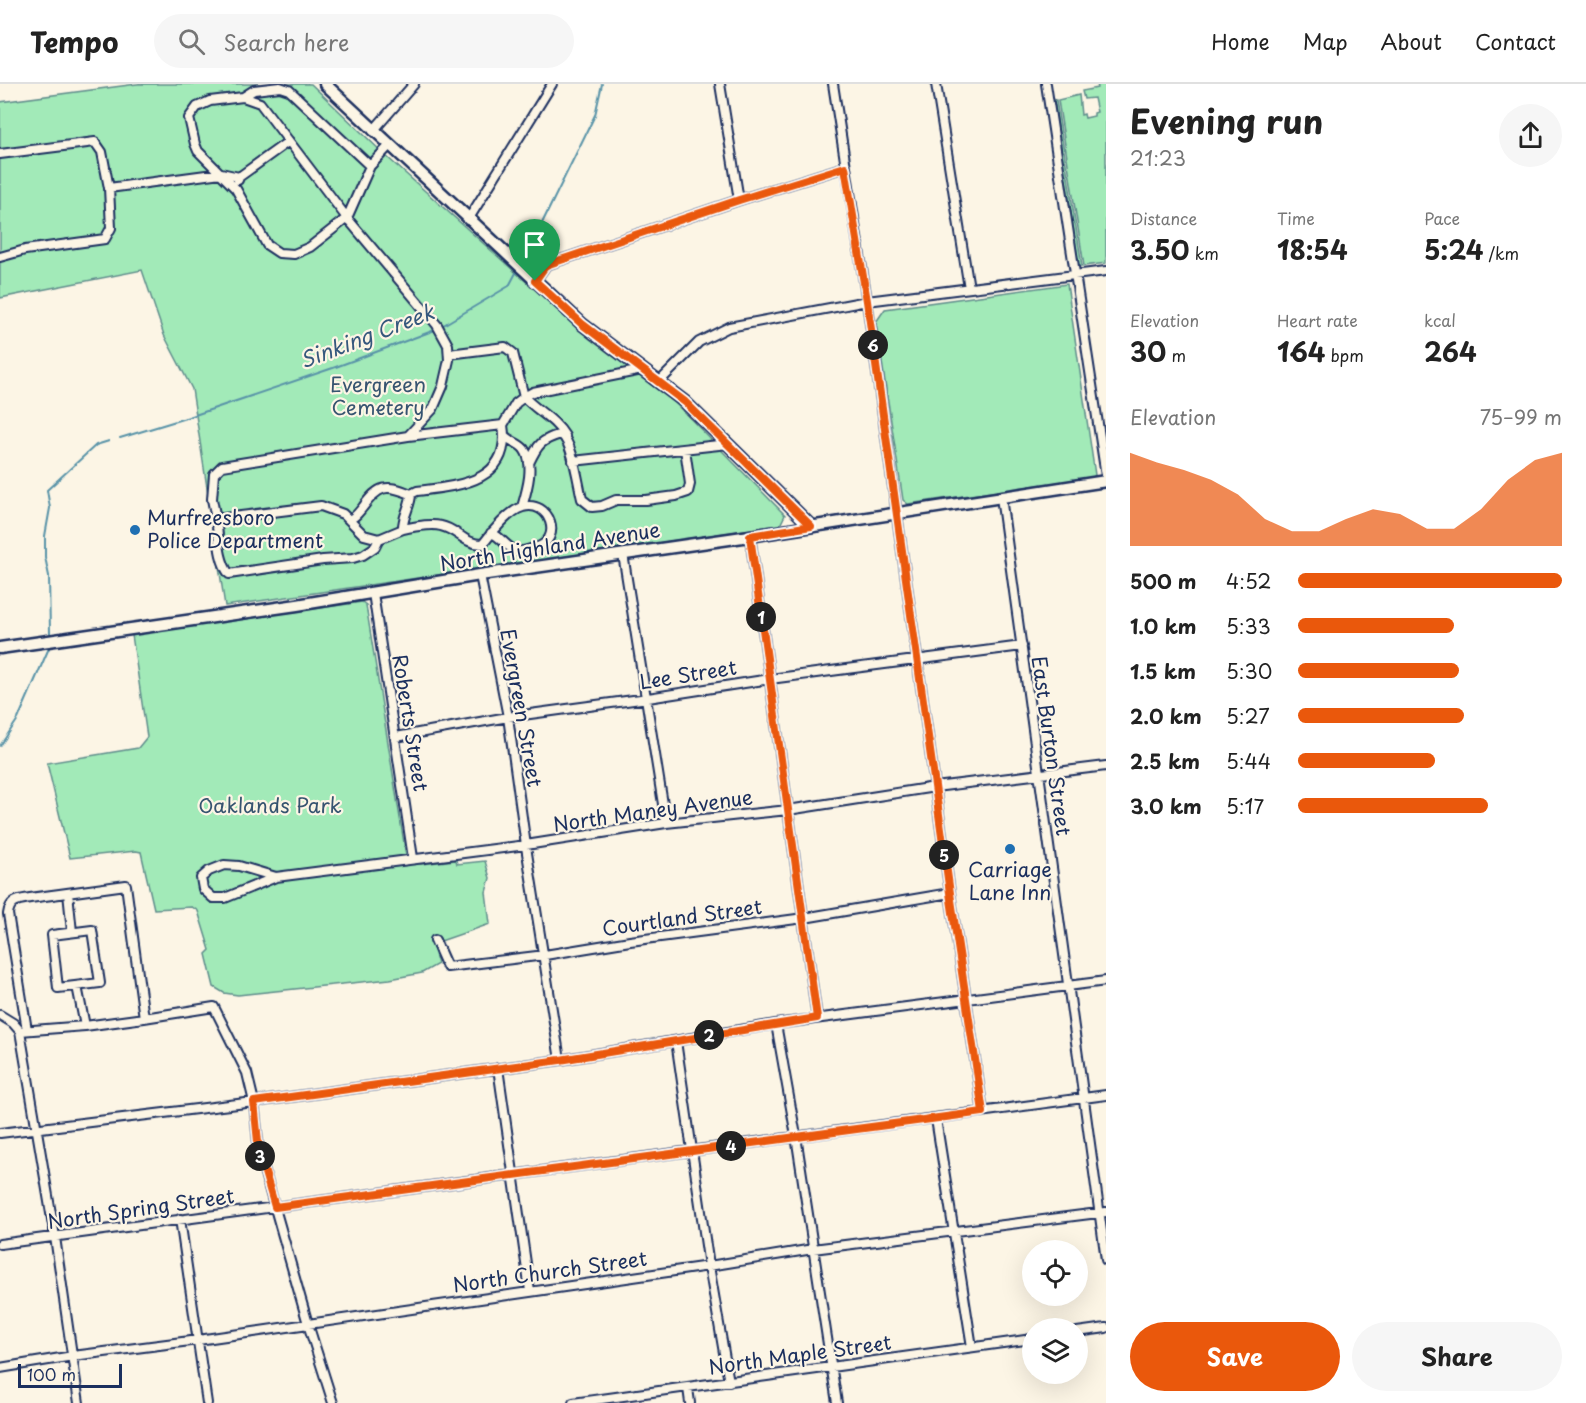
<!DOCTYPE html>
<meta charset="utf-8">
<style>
:root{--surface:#fff;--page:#f6f6f6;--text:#222;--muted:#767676;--line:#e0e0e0;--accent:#ea580c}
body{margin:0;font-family:"Playpen Sans",sans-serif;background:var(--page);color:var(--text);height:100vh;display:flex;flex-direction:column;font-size:22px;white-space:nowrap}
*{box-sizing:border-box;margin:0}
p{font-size:20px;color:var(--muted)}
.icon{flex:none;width:33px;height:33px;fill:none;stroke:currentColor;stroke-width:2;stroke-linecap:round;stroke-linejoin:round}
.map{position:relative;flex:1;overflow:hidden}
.sheet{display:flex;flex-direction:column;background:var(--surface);width:480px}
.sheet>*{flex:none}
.controls{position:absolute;left:1022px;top:1156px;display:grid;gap:12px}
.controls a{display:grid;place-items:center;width:66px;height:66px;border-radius:50%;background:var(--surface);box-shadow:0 6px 24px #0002;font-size:30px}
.scale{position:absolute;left:18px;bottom:15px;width:104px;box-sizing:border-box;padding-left:6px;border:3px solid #1b2f5e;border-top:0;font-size:16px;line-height:21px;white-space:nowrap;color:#1b2f5e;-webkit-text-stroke:4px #fcf5e5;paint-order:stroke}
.pin{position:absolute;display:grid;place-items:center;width:51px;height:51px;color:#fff;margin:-62px -26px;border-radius:50% 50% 50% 0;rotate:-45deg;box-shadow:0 0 6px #0007}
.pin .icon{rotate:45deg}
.km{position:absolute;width:30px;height:30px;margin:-15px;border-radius:50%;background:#222;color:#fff;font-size:16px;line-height:30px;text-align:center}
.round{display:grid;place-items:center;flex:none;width:63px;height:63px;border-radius:32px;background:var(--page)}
.overview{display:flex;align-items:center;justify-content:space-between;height:102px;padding:0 24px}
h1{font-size:33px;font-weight:700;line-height:45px}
.figures{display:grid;grid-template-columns:repeat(3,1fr);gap:9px;height:102px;padding:6px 24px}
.figures div{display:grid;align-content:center}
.figures b{font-size:26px;font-weight:700}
.figures small{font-size:16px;font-weight:400}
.figures p{font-size:16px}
.chart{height:168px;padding:12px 24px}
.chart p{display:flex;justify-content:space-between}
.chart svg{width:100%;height:108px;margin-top:6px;fill:var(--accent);opacity:.7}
.cta{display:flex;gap:12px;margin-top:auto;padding:12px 24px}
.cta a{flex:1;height:69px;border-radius:36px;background:var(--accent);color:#fff;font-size:24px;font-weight:700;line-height:69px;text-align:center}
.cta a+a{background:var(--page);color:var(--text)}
ul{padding:0 24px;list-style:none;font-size:20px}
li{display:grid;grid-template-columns:96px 72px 1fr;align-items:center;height:45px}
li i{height:15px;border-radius:8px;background:var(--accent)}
header{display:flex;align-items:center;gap:36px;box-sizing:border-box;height:84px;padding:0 30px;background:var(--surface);border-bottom:2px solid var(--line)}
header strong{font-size:28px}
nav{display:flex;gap:33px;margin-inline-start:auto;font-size:21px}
.search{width:420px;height:54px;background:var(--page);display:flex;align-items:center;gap:15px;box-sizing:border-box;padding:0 21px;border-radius:33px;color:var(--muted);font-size:22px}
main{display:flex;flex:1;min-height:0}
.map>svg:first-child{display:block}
.green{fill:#a2eab8;stroke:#5e8c8b;stroke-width:1.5}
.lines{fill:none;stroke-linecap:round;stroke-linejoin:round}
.stream{stroke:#5993a8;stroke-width:2}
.street-casing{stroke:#1b2f5e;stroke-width:12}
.secondary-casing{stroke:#1b2f5e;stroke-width:15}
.street{stroke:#fcf5e5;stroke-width:8}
.secondary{stroke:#fcf5e5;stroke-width:10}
.route-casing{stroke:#fff;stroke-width:12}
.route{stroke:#ea580c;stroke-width:8}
.poi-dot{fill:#1f6fb2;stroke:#fcf5e5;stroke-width:2}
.labels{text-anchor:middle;stroke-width:4.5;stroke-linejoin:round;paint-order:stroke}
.park-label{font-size:20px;fill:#365470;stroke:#fcf5e5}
.poi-label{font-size:20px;fill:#1b2f5e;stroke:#fcf5e5;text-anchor:start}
.street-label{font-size:20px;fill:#1b2f5e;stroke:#fcf5e5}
.water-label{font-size:21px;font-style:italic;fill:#35587d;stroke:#fcf5e5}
</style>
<header>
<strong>Tempo</strong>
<div class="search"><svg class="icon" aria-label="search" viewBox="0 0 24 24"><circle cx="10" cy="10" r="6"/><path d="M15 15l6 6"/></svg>Search here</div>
<nav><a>Home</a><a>Map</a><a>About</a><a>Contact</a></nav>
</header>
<main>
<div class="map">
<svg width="1106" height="1319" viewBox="0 0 1106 1319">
<rect width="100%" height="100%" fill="#fcf5e5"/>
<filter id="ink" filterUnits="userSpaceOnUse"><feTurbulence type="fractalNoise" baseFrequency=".0167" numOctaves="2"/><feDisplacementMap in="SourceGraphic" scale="12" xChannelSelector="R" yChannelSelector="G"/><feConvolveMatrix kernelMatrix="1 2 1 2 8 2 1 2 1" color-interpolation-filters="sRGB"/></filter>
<g filter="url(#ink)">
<path class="green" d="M 137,0 L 311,0 L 386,72 L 590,255 L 675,319 L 785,431 L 780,441 L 225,522 L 192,305 L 164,251 L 142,186 L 0,214 L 0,18 Z
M 1097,0 L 1106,0 L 1106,179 L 1084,182 L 1058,16 L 1079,11 L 1081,31 L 1084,30 L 1085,34 L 1094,32 L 1094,29 L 1097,28 L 1094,14 L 1084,15 L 1082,7 L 1098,4 Z
M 1054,16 L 1056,16 L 1082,182 L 1079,182 Z
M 1067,200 L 1095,391 L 1093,393 L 908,420 L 903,416 L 876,238 L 885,225 Z
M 362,518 L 366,521 L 407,778 L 421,780 L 456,776 L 457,780 L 485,777 L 490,794 L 486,808 L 490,840 L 432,860 L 438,880 L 422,889 L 390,895 L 238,911 L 224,909 L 214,903 L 206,870 L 210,866 L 198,827 L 192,823 L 154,825 L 141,768 L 136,767 L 70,774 L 47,679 L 138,664 L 147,653 L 132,551 Z"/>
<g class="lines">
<path class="stream" d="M 523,178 L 595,31 L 602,0
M 120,354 L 189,333 L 333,284 L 435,246 L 509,202 L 518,185
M 50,549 L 49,492 L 45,473 L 45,452 L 50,424 L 47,406 L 96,361 L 109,357
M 0,662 L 18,635 L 49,564"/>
<defs>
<path id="street" d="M 720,0 L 739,116
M 833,0 L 867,217 L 950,809 L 983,1028
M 936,0 L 969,204
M 1046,0 L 1106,392
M 243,13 L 260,19 L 347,134 L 437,241 L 448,261 L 449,276 L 443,302 L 433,325 L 408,352 L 222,382 L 214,390 L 212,415 L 216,435 L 321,422 L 343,430 L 364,451 L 379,455 L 403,445 C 402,433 411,422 411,410 C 386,400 379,401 363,423 C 358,429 356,433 349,436
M 373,47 L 414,0
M 0,70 L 95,58 L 102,68 L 109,104 L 111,144 L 105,155 L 25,166 L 0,173
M 370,82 L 289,6 L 280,3 L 254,6 L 243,13 L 210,17 L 197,23 L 189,34 L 195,60 L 198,67 L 236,105 L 267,161 L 279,169 L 294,170 L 310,163 L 347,134 L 370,82 L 389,62
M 238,96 L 239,93 L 289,57
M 109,104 L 221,89 L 239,93
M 468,136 L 552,0
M 535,197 L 546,181 L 739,116 L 845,83
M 449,270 L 505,263 L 513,269 L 524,313 L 516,319 L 503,341
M 659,298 L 699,258 L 729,243 L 867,217 L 1106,187
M 504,351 C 510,358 518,358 524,365 C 535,380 527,406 522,423
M 408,352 L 503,341 C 512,398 459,402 417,407 L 411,410
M 565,352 C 555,335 537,327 524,313 L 533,308 L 642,286
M 573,377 L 728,360
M 529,379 C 538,360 541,356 561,350 C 573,359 578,399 582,415 L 592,423 L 602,422 L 616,416 L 646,416 L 676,412 L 688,408 L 690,400 L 685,365
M 1001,413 L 1106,1176
M 216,435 C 219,453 218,475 229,490 L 323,476 L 353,474 L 363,471 L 375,463 L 379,455
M 403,445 C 414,443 429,439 441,442 C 457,445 465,461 483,460 C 491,449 510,426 523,423 C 549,415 565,456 535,464 C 529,465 522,468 517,467 C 506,464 501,452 491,449
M 750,452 L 817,934
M 623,470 L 666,739
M 480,491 L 508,633 L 527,769 L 560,976
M 373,509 L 413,774
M 396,653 L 508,633 L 648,614 L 770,595 L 1022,562
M 224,781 L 239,782 L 276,793 L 225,814 L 213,814 L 203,805 L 201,794 L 209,787 Z
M 276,793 L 526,761 L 666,739 L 788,726 L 935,703 L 1106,682
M 68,809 L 72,848
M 92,846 L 100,899 L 58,904 L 52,851 Z
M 435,856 L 447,883 L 545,871 L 630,857 L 804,834 L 950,809
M 77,902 L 85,942
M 0,931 L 13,939 L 20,947 L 85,942 L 144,934
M 776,940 L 796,1052 L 837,1319
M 27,946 L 8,830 C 10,816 18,816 30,814 L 126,801 L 144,934 L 214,923 L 247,989 L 254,1018 L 259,1068 L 308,1240 L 333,1319
M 20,947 L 55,1153 L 79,1319
M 676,957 L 709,1182 L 729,1298
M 498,984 L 530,1207
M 936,1035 L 972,1263
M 0,1049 L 254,1018 L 560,976 L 776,940 L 1106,897
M 180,1135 L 207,1319
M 0,1160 L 1106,1011
M 1077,1248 L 1106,1244
M 0,1284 L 73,1272 L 198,1256 L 709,1182 L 813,1165 L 1106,1128
M 688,1304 L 690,1319
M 573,1319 L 1032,1255"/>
<path id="secondary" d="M 325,0 L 582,240 L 685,318 L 811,442
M 0,564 L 297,521 L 480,491 L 750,452 L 1106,397"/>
</defs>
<use href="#street" class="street-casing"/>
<use href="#secondary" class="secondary-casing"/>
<use href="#street" class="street"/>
<use href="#secondary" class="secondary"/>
</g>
</g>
<g class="lines" filter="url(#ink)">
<defs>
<path id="route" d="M 845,83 L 867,217 L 950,809 L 983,1028 L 275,1123 L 259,1068 L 254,1018 L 560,976 L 817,934 L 750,452 L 811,442 L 685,318 L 582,240 L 535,197 L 546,181 L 739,116 Z"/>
</defs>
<use href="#route" class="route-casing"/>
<use href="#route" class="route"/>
</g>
<g class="poi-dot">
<circle cx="135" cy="446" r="6"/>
<circle cx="1010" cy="765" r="6"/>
</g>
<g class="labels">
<g class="park-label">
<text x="378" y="308">Evergreen<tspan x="378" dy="23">Cemetery</tspan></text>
<text x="270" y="729">Oaklands Park</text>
</g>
<g class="poi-label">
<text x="147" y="441">Murfreesboro<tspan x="147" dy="23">Police Department</tspan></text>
<text x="1010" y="793" text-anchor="middle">Carriage<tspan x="1010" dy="23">Lane Inn</tspan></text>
</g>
<g class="street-label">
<text transform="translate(550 463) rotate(-9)" y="7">North Highland Avenue</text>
<text transform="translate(688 591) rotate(-9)" y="7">Lee Street</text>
<text transform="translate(521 624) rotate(80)" y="7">Evergreen Street</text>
<text transform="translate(410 639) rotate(81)" y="7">Roberts Street</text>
<text transform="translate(1051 662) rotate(82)" y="7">East Burton Street</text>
<text transform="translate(653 727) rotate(-8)" y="7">North Maney Avenue</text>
<text transform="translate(682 834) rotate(-8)" y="7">Courtland Street</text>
<text transform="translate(141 1125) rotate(-8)" y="7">North Spring Street</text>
<text transform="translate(550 1188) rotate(-8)" y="7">North Church Street</text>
<text transform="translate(800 1271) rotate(-8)" y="7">North Maple Street</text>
</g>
<g class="water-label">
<text transform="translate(367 253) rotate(-21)" y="7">Sinking Creek</text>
</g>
</g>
</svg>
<div class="controls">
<a><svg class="icon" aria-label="locate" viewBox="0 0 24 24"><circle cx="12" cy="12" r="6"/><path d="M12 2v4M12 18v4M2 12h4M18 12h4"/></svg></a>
<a><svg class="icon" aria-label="layers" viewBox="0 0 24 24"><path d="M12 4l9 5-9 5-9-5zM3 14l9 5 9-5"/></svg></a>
</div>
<div class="scale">100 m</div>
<div class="pin" style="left:535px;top:197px;background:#1e9e55"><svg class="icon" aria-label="arrive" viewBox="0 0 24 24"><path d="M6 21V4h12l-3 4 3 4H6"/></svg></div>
<b class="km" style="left:761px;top:533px">1</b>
<b class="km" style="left:709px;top:951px">2</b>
<b class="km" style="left:260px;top:1072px">3</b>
<b class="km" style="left:731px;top:1062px">4</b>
<b class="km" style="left:944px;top:771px">5</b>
<b class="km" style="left:873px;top:261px">6</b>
</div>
<section class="sheet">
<div class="overview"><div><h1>Evening run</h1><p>21:23</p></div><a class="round"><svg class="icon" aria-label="share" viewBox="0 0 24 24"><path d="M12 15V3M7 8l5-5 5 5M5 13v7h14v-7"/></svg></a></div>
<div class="figures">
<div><p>Distance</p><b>3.50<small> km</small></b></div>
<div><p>Time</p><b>18:54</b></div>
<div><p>Pace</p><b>5:24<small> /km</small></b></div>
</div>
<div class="figures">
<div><p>Elevation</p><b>30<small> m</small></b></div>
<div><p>Heart rate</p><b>164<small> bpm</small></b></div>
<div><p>kcal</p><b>264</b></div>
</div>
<div class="chart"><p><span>Elevation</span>75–99 m</p>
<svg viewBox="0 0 160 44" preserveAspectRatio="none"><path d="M0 44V6L10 10L20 13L30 17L40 23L50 33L60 38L70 38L80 33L90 29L100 31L110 37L120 37L130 29L140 17L150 9L160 6V44z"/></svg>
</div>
<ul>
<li><b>500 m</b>4:52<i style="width:100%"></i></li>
<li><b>1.0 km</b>5:33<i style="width:59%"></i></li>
<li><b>1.5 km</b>5:30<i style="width:61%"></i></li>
<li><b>2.0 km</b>5:27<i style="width:63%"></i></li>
<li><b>2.5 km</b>5:44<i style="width:52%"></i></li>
<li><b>3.0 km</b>5:17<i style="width:72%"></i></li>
</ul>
<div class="cta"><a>Save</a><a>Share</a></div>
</section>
</main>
